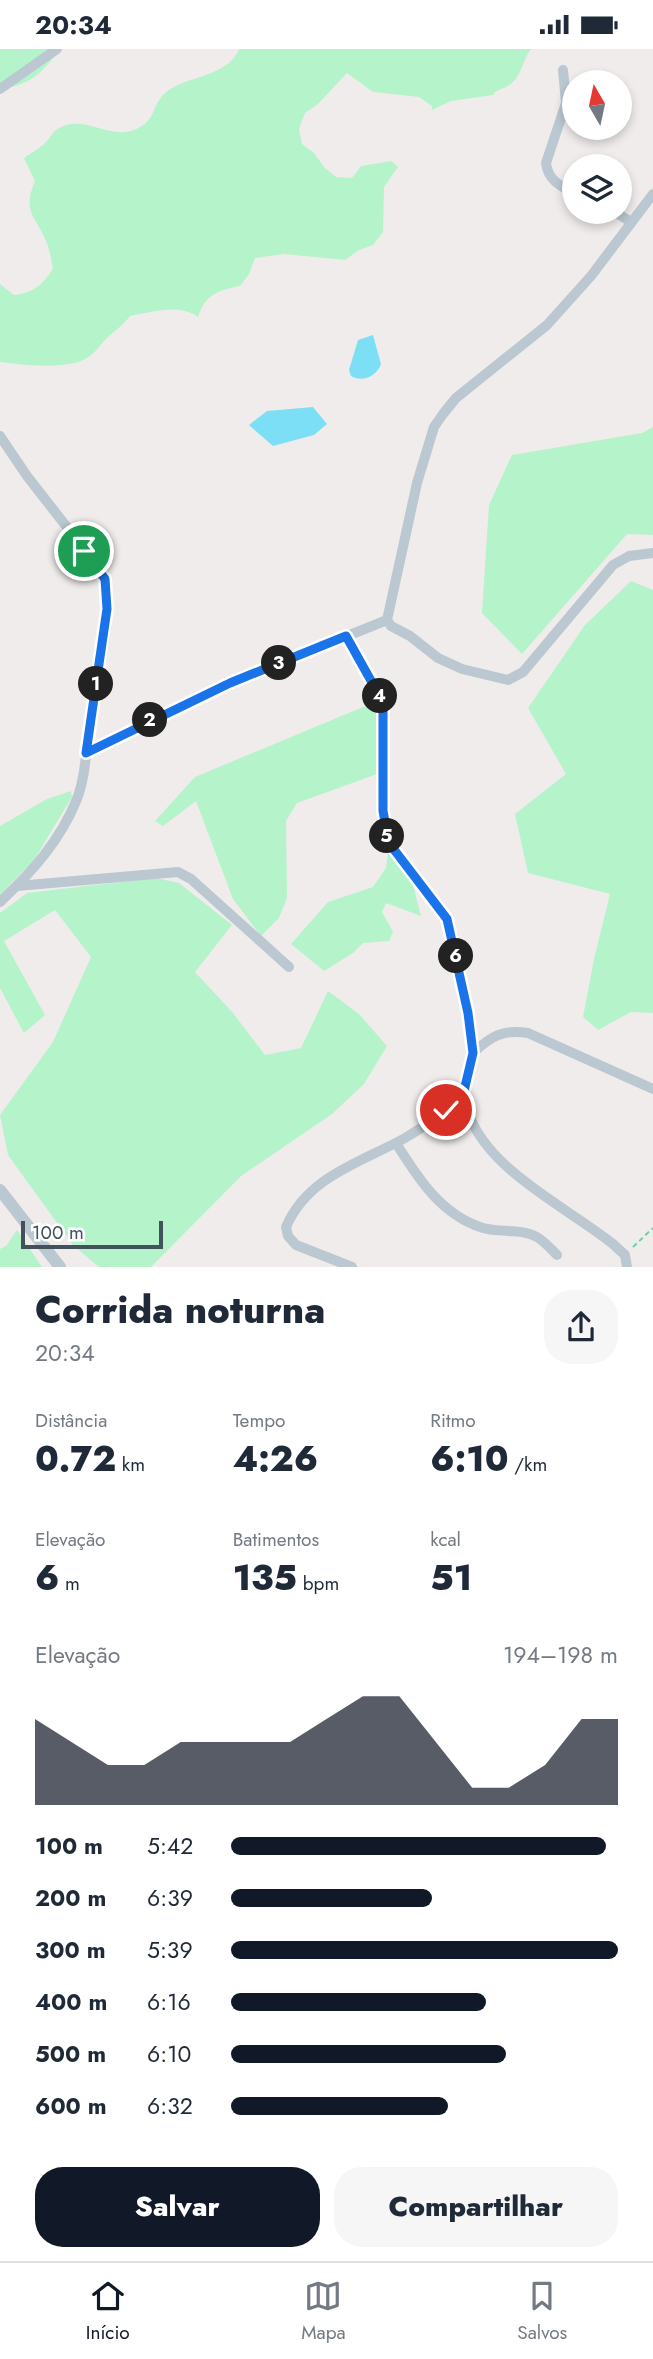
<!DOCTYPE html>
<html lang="pt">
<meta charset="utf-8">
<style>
:root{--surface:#fff;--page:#f6f6f7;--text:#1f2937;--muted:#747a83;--line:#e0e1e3;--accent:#111827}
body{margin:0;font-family:Jost,sans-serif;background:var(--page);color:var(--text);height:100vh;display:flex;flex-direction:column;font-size:26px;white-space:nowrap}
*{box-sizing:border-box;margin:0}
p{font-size:23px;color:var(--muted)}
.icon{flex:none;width:38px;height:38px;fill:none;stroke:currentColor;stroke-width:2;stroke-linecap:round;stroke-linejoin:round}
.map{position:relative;height:1218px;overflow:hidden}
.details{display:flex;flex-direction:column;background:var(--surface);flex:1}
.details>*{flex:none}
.needle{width:46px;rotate:351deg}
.tools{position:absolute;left:562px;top:21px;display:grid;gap:14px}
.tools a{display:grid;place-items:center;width:70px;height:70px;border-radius:50%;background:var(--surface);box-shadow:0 4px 10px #0003;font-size:35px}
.scale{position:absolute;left:21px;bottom:18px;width:142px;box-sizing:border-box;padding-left:7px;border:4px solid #43515c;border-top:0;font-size:19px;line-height:24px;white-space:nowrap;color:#43515c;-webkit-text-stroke:5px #fff;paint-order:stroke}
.pin{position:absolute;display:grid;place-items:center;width:60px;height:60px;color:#fff;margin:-30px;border:4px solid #fff;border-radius:50%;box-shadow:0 2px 7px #0007}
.km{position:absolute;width:35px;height:35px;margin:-18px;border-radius:50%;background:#222;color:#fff;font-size:19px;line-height:35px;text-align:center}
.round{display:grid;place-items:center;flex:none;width:74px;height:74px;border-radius:28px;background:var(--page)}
.overview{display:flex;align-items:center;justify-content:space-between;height:119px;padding:0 35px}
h1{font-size:38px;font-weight:800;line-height:52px}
.metrics{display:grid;grid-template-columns:repeat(3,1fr);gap:10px;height:119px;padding:7px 35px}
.metrics div{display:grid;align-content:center}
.metrics b{font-size:35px;font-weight:800}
.metrics small{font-size:19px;font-weight:400}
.metrics p{font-size:19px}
.chart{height:196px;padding:14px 35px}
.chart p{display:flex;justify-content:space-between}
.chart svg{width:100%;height:126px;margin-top:7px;fill:var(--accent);opacity:.7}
.button{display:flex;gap:14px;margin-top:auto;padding:14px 35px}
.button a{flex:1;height:80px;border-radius:28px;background:var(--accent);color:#fff;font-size:28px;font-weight:800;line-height:80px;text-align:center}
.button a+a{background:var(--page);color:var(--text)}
ul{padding:0 35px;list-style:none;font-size:23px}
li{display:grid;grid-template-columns:112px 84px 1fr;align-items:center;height:52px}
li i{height:18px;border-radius:9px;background:var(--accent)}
.status{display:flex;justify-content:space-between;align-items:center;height:49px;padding:0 35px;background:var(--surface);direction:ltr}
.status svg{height:19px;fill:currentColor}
.dock{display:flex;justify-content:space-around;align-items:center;height:98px;border-top:2px solid var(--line);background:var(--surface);font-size:19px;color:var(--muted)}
.dock a{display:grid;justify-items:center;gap:4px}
.dock .on{color:var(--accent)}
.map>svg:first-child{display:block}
.green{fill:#b5f3cb}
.water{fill:#7ddff5}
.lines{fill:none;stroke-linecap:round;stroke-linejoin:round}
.path{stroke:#6ad59d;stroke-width:2;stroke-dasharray:5 3.5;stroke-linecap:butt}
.minor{stroke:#bbc8d1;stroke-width:10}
.tertiary{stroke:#bbc8d1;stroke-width:12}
.route-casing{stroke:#fff;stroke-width:14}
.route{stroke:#1a73e8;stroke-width:9}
</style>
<div class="status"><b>20:34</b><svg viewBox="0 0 49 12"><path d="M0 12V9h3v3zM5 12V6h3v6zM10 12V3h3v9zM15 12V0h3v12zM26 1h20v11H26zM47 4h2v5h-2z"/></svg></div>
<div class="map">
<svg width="653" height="1218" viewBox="0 0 653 1218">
<rect width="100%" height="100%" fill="#f0ecec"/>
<path class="green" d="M 0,0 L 60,0 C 42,24 31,36 0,40 Z
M 239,0 L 531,0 C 523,10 522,26 511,35 C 505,40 498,39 493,46 L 451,52 L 432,61 L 432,57 L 419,48 L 373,43 L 347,24 L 318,55 L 305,64 L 299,80 L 302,95 L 314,104 L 324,118 L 336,128 L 352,129 L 361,117 L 391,112 L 398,118 L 384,138 L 383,183 L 373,196 L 359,201 L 345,211 L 284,205 L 255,209 L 249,225 L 240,237 C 218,241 205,246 198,268 C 179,254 152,263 130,267 C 122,278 116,280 107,289 C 100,296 96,303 87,309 C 68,321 23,316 0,313 L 0,235 L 14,246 C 35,243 41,237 53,220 C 51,210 50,201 46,192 C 35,166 22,163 35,132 L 24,109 C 31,104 40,99 46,93 C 50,89 52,84 56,81 C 83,63 107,91 134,81 C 160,71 149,52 172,39 C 193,27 230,25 239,0 Z
M 653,378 L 653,486 L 627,485 L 522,605 L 482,564 L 489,456 L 512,406 L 642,384 Z
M 631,532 L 653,541 L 653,964 L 631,963 L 598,981 L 583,968 L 594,910 L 610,845 L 528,824 L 515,765 L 566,725 L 528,659 L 585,576 Z
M 375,653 L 380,724 L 297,754 L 286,772 L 287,849 L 279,869 L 261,887 L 233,850 L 196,752 L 163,777 L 155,772 L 195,728 Z
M 71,742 L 72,748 L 34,811 L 0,846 L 0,777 L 47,750 Z
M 389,797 L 412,832 L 421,867 L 386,854 L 382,863 L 393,883 L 389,892 L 363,894 L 353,904 L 324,922 L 291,895 L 328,853 L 373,838 L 386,819 Z
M 156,829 L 179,834 L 232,876 L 195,923 L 233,964 L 265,1006 L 301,999 L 328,942 L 359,965 L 387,997 L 364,1035 L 332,1065 L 241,1127 L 151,1218 L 99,1218 L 73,1196 L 8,1106 L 0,1066 L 53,993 L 91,908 L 55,861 L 4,892 L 45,966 L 24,984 L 0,939 L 0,864 L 27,844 Z
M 17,1181 L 42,1218 L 0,1218 L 0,1200 L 6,1197 Z"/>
<path class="water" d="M 373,286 L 381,315 C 377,327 362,334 351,327 L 349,321 L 358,291 Z
M 313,358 L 327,375 L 314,386 L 273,397 L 249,376 L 267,362 Z"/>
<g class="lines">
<path class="path" d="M 633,1198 L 653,1179"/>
<path class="minor" d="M 563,21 L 566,54 L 546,114 C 548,131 560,137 574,144
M 0,40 L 57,0
M 615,163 L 631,173
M 0,387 L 27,427 L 98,518 C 120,556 97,623 91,665 C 86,694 87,723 77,750 C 60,792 32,823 0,853
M 387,571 L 417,434 L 434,378 L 443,365 L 456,349 L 547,276 L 591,227 L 653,145
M 387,571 L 391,577 L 410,587 L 438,609 L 462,620 L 508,631 L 523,623 L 613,516 L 629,507 L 653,504
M 346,587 L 379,646 L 383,658 L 382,741 L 389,794 L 447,870 L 452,884 C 459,922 472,961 473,1000 C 474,1024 459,1036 468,1063 C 488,1122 567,1158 613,1195 L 625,1206 L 627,1218
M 86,704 L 230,634 L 387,571
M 17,837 L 178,823 L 191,830 L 289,918
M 473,1004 C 491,987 503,980 528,984 L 653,1040
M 396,1094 C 418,1129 441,1166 483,1179 C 500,1184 521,1179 537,1188 C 544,1192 551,1200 557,1206
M 352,1218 L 296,1196 L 288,1187 L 286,1178 C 308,1127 360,1114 405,1089 C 428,1076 446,1061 464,1042"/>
<path class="tertiary" d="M 0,1141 L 60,1218"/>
</g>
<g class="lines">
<defs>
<path id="route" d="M 84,502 L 105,530 L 107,560 L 86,704 L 230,634 L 346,587 L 379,646 L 383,658 L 383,762 L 389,794 L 447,870 L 468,964 L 473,1004 L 464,1042 L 446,1061"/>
</defs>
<use href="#route" class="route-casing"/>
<use href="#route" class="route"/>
</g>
</svg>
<div class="tools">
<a><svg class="needle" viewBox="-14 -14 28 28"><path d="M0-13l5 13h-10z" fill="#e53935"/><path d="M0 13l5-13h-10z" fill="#747a83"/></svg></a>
<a><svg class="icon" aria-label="layers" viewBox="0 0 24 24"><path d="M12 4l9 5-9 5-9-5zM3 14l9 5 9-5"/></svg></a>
</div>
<div class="scale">100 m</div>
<div class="pin" style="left:84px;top:502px;background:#1e9e55"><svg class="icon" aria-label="arrive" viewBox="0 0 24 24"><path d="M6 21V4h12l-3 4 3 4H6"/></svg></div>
<div class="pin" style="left:446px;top:1061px;background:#d93025"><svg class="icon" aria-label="check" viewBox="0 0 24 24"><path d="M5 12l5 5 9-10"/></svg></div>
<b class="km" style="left:96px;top:635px">1</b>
<b class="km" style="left:150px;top:671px">2</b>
<b class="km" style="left:279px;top:614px">3</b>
<b class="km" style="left:380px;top:647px">4</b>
<b class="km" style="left:387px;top:787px">5</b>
<b class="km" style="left:456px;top:907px">6</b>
</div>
<section class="details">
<div class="overview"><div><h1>Corrida noturna</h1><p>20:34</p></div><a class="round"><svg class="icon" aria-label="share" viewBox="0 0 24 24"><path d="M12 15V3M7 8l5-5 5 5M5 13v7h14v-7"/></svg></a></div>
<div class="metrics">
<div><p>Distância</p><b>0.72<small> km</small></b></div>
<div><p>Tempo</p><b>4:26</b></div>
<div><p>Ritmo</p><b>6:10<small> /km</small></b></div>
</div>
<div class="metrics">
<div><p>Elevação</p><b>6<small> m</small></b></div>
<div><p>Batimentos</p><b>135<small> bpm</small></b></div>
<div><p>kcal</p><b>51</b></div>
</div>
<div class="chart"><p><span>Elevação</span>194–198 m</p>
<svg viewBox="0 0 160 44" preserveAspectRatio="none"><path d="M0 44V14L10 22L20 30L30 30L40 22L50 22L60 22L70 22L80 14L90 6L100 6L110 22L120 38L130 38L140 30L150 14L160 14V44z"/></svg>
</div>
<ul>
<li><b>100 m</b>5:42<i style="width:97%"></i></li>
<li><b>200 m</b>6:39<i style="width:52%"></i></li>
<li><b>300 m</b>5:39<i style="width:100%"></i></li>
<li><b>400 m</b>6:16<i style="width:66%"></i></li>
<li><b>500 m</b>6:10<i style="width:71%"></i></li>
<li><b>600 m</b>6:32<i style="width:56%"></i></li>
</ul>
<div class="button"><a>Salvar</a><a>Compartilhar</a></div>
</section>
<nav class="dock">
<a class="on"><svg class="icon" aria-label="home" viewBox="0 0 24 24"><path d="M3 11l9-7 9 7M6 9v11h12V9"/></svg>Início</a>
<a><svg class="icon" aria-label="map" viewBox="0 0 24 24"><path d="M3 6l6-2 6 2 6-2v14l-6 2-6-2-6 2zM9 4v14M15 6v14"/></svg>Mapa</a>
<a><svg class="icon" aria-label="saved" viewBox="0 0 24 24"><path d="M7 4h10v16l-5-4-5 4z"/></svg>Salvos</a>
</nav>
